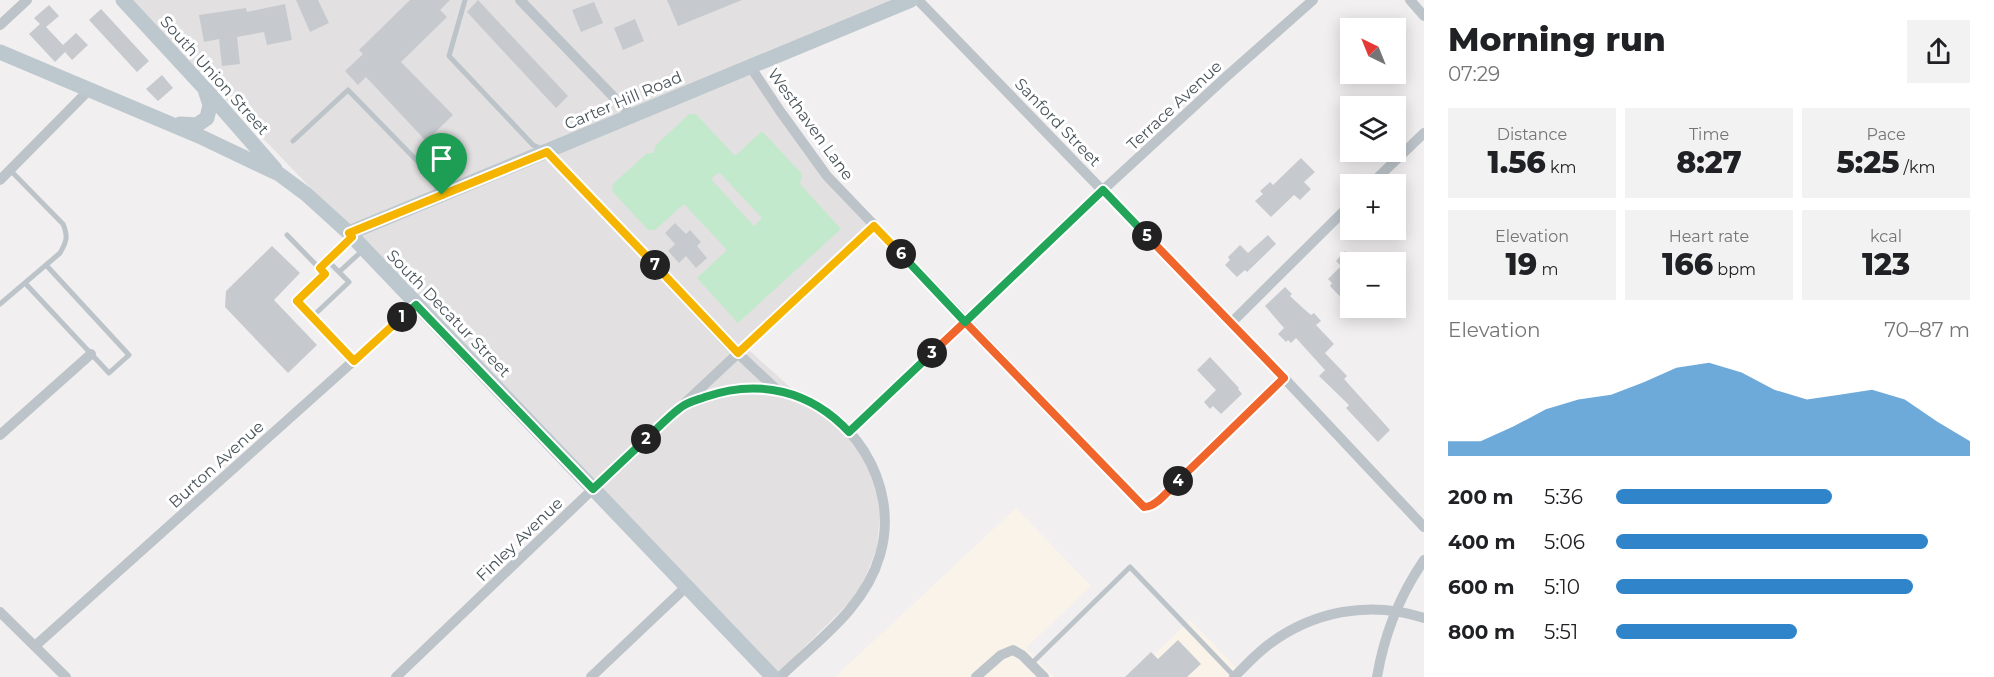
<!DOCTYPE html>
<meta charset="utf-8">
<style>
:root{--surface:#fff;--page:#f2f2f2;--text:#202124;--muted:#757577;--accent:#3085ca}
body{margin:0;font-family:Montserrat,sans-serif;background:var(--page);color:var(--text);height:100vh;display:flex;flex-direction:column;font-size:22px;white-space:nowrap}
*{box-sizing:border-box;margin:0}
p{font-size:20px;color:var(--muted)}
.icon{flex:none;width:33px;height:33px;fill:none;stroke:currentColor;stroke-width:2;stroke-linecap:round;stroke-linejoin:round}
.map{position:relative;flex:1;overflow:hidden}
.side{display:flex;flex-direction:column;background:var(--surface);width:570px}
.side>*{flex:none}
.needle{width:39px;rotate:317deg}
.tools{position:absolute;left:1340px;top:18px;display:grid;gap:12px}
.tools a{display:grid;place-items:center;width:66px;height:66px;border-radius:0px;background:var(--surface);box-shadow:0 3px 15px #0003;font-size:30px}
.pin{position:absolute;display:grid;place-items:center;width:51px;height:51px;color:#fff;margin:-62px -26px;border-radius:50% 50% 50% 0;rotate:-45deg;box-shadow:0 0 6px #0007}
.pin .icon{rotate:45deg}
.km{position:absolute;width:30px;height:30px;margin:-15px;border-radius:50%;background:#222;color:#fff;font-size:16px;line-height:30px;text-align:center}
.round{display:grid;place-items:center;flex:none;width:63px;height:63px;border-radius:0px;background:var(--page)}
.head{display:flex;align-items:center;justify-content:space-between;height:102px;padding:0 24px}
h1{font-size:33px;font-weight:800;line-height:45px}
.figures{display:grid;grid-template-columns:repeat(3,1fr);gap:9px;height:102px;padding:6px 24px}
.figures div{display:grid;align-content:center;border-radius:0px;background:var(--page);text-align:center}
.figures b{font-size:30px;font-weight:800}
.figures small{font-size:16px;font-weight:400}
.figures p{font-size:16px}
.chart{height:168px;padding:12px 24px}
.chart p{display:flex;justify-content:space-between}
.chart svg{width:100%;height:108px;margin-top:6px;fill:var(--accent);opacity:.7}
ul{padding:0 24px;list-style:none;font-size:20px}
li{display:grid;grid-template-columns:96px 72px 1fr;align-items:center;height:45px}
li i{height:15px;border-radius:8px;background:var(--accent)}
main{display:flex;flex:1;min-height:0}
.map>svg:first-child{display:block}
.commercial{fill:#faf3ea}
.education{fill:#e2e0e0}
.pitch{fill:#c3e9cd;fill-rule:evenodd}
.building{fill:#c6cace}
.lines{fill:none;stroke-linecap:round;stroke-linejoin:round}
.lane{stroke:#bcc4ca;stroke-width:5}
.street{stroke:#bcc4ca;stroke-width:10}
.secondary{stroke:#bdc7ce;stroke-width:15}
.split-1-casing{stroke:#fff;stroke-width:12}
.split-2-casing{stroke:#fff;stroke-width:12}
.split-3-casing{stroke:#fff;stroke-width:12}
.split-4-casing{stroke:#fff;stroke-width:12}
.split-5-casing{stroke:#fff;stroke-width:12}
.split-6-casing{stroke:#fff;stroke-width:12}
.split-7-casing{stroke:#fff;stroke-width:12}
.split-8-casing{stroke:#fff;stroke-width:12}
.split-1{stroke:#f5b400;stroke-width:8}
.split-2{stroke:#22a559;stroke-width:8}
.split-3{stroke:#22a559;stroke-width:8}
.split-4{stroke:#f0652b;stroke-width:8}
.split-5{stroke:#f0652b;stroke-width:8}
.split-6{stroke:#22a559;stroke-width:8}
.split-7{stroke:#f5b400;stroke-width:8}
.split-8{stroke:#f5b400;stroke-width:8}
.labels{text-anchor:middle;stroke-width:6;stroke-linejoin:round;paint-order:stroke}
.street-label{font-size:16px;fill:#49545a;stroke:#fff}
</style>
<main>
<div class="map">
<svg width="1424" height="677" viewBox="0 0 1424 677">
<rect width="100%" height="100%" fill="#f1efef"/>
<path class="commercial" d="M 1016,508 L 1091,586 L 1026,648 L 1054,677 L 835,677 Z
M 1190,620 L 1245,677 L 1131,677 Z"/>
<path class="education" d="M 131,0 L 897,0 L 744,65 L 869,226 L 741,343 L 811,406 L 836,424 L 860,451 L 875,481 L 880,513 L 877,548 L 859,593 L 776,675 Z"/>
<path class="pitch" d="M 689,114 L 696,114 L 735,156 L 762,131 L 802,174 L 800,184 L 841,229 L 738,323 L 697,278 L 727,250 L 684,204 L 655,230 L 648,230 L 612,191 L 613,184 L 647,153 L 654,153 L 655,146 ZM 719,172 L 762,218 L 754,226 L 711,179 Z"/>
<path class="building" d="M 296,0 L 318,0 L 329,23 L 310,32 Z
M 410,0 L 450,0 L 440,10 L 447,17 L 401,62 L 453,115 L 426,141 L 366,77 L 358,85 L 345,71 L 363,54 L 359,50 Z
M 478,0 L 568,96 L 556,108 L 467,12 Z
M 667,0 L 742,0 L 678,26 Z
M 594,2 L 603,23 L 581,32 L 572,10 Z
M 285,4 L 292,40 L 267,45 L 264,32 L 237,37 L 240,64 L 222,66 L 219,39 L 204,42 L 199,15 L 246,8 L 247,12 Z
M 49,5 L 59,16 L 46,27 L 63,45 L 76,33 L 88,45 L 72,60 L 65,52 L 55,62 L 29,34 L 40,24 L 34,18 Z
M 101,9 L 149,61 L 137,72 L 89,20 Z
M 635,19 L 644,41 L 623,50 L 614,28 Z
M 162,75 L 173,88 L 158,101 L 146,89 Z
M 1301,158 L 1315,172 L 1304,182 L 1311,189 L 1300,200 L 1294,195 L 1271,217 L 1255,201 L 1263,194 L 1260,191 L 1270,182 L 1273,185 Z
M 675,223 L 686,234 L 690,230 L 701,242 L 697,246 L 707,258 L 696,268 L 686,256 L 679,263 L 668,251 L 675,244 L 665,233 Z
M 1268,235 L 1276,244 L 1247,272 L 1245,270 L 1237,277 L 1225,265 L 1230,260 L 1228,257 L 1240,245 L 1248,253 Z
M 272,246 L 300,273 L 274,300 L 317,345 L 288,373 L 225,307 L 226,291 Z
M 1345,251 L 1356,262 L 1350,262 L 1350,307 L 1330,286 L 1332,283 L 1328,279 L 1341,266 L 1336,261 Z
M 1285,287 L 1292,294 L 1290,296 L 1304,309 L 1311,315 L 1314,313 L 1321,321 L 1316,325 L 1334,344 L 1325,353 L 1347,376 L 1344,379 L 1390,430 L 1378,442 L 1346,408 L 1349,405 L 1319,376 L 1325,370 L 1296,338 L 1291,343 L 1288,340 L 1286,342 L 1278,334 L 1284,328 L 1265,306 Z
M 1210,357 L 1239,388 L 1238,389 L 1242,394 L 1221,414 L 1213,406 L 1210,409 L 1204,402 L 1216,390 L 1197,370 Z
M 1178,640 L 1201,664 L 1187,677 L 1125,677 L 1151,652 L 1158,659 Z"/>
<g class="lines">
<path class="lane" d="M 465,0 L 449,56 L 533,145 L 542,149
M 293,141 L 348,90 L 426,170 L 441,193
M 287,235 L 325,274 L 297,301 L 354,361
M 320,268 L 351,238
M 339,272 L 362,251
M 25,283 L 109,373 L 129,355 L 46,265
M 0,304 L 60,253 C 67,241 68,236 63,224 L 10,170
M 312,317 L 349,282 L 328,261
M 1031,664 L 1130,567 L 1235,677"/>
<path class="street" d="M 520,0 L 631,115
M 918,0 L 1284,378 L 1424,527
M 1410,0 L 1424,16
M 0,25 L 27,0
M 750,66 L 780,111 L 827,176 L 1144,507 L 1149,507 L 1156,502 L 1284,378
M 547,151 L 729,345 L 778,391
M 0,180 L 89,90
M 1371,184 L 1424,133
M 1231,323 L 1350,205
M 687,404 C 718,393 747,384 780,391 C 851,406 901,484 880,555 C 865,608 818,640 780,677
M 849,432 L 1103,190 L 1227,76 L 1313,0
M 0,435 L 91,354
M 0,612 L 66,677
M 35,646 L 416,305
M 396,677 L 593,489 L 874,226
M 591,677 L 686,587
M 976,677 L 1001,655 L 1013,650 L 1022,655 L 1044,677
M 1234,677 C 1245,666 1255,655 1268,645 C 1313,611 1370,600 1424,618
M 1377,677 C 1384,635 1400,595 1424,560"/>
<path class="secondary" d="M 123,0 L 207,91 L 275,169
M 0,52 L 199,136 L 279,174 L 306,194 L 349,233 L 773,677
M 180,124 L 197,125 L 207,118 L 210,105 L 206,93
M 349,233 L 911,0"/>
</g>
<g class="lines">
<defs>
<path id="split-1" d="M 402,317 L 354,361 L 297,301 L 325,274 L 320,268 L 352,237 L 349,233 L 442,195"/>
<path id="split-2" d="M 402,317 L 416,305 L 593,489 L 646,439"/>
<path id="split-3" d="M 646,439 C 657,429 668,417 680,408 C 687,402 697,400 705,397 C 759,378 811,391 849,432 L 932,353"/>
<path id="split-4" d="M 932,353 L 965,322 L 1144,507 C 1156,507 1169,490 1178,481"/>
<path id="split-5" d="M 1147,236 L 1284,378 L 1178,481"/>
<path id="split-6" d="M 901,254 L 965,322 L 1103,190 L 1147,236"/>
<path id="split-7" d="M 655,265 L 738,353 L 874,226 L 901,254"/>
<path id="split-8" d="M 442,195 L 547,152 L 655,265"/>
</defs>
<use href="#split-1" class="split-1-casing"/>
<use href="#split-2" class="split-2-casing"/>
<use href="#split-3" class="split-3-casing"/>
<use href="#split-4" class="split-4-casing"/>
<use href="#split-5" class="split-5-casing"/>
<use href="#split-6" class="split-6-casing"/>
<use href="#split-7" class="split-7-casing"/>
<use href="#split-8" class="split-8-casing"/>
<use href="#split-1" class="split-1"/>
<use href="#split-2" class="split-2"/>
<use href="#split-3" class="split-3"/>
<use href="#split-4" class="split-4"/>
<use href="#split-5" class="split-5"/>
<use href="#split-6" class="split-6"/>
<use href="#split-7" class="split-7"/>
<use href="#split-8" class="split-8"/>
</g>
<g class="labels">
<g class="street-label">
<text transform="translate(215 75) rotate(48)" y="6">South Union Street</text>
<text transform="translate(623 100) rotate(-23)" y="6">Carter Hill Road</text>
<text transform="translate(1174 105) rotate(-43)" y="6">Terrace Avenue</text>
<text transform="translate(1058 122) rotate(46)" y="6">Sanford Street</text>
<text transform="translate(811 124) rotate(54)" y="6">Westhaven Lane</text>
<text transform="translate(449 313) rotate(46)" y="6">South Decatur Street</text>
<text transform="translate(216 464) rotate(-42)" y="6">Burton Avenue</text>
<text transform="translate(519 539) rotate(-44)" y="6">Finley Avenue</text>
</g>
</g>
</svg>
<div class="tools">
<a><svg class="needle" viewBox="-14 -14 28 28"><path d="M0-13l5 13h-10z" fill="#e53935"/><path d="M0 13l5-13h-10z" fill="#757577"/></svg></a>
<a><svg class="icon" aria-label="layers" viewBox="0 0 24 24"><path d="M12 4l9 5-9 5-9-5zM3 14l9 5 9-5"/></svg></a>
<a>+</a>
<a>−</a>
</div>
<div class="pin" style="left:442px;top:195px;background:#1e9e55"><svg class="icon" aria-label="arrive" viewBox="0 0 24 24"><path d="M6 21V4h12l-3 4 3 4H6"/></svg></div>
<b class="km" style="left:402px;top:317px">1</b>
<b class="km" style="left:646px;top:439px">2</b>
<b class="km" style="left:932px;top:353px">3</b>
<b class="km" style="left:1178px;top:481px">4</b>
<b class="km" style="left:1147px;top:236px">5</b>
<b class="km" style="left:901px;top:254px">6</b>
<b class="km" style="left:655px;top:265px">7</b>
</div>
<section class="side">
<div class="head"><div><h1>Morning run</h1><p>07:29</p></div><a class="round"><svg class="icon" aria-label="share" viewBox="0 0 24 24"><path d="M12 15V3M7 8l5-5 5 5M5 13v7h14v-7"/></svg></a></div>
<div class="figures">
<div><p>Distance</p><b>1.56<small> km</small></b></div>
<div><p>Time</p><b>8:27</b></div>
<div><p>Pace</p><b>5:25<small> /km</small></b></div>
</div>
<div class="figures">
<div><p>Elevation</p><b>19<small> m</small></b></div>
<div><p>Heart rate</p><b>166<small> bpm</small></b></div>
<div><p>kcal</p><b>123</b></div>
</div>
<div class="chart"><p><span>Elevation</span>70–87 m</p>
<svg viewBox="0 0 160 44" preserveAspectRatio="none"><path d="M0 44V38L10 38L20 32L30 25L40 21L50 19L60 14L70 8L80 6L90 10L100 17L110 21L120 19L130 17L140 21L150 30L160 38V44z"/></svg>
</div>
<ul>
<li><b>200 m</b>5:36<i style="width:61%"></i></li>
<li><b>400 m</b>5:06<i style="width:88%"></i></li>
<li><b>600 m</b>5:10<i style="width:84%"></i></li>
<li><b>800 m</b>5:51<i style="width:51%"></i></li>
</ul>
</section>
</main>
